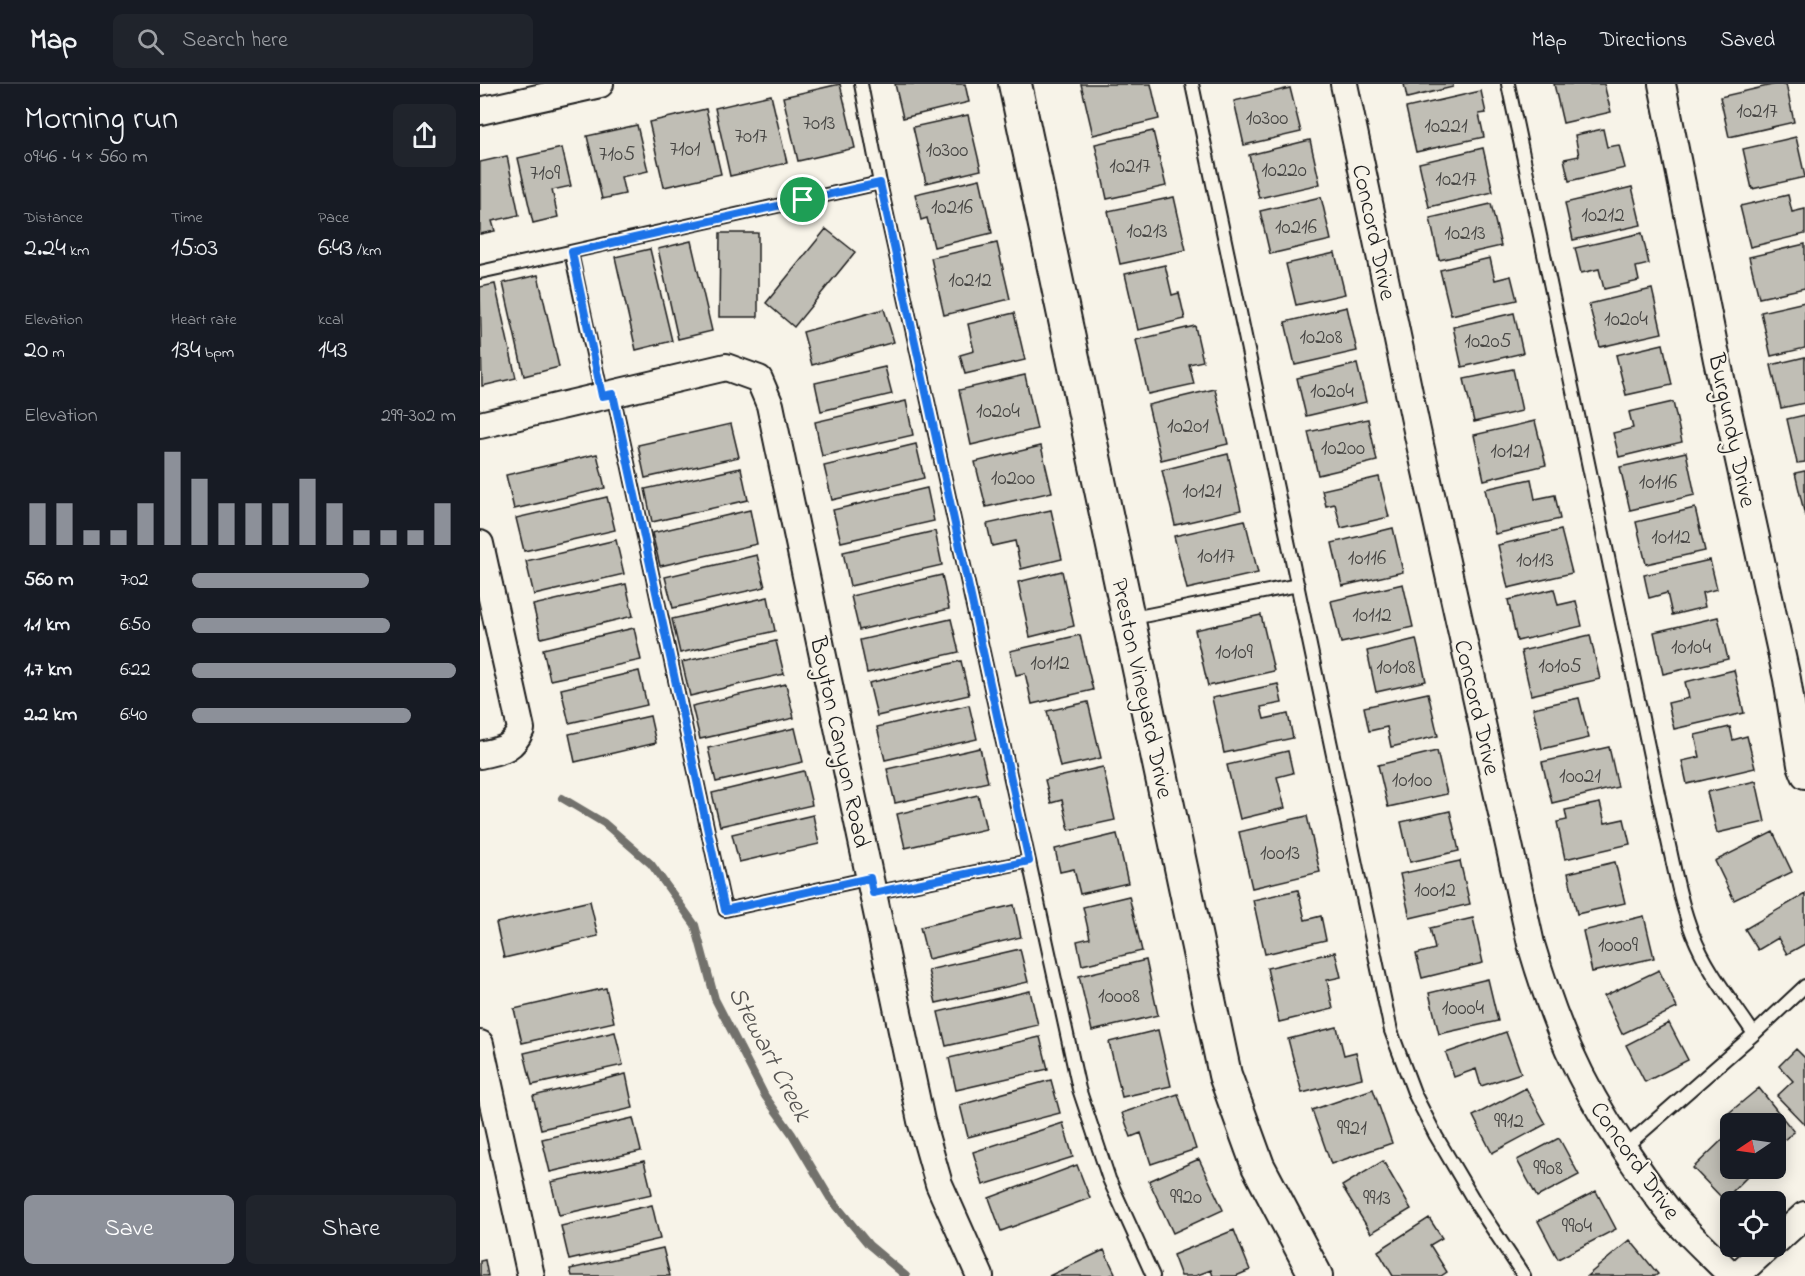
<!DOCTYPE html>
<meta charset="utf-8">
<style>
:root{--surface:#171b24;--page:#20242c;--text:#f1f3f6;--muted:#9ea1a6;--line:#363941;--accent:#8c9099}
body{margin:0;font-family:"Indie Flower",sans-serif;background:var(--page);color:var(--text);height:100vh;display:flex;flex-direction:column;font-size:22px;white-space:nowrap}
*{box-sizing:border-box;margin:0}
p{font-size:20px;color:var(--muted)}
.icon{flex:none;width:33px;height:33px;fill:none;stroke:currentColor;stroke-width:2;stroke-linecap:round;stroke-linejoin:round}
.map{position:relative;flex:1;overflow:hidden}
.side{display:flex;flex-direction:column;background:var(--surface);width:480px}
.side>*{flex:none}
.needle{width:39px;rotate:257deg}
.controls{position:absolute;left:1240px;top:1029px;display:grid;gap:12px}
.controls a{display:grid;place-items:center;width:66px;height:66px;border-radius:9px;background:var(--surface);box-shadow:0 3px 15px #0003;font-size:30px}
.pin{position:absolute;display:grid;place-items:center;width:51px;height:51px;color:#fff;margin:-26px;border:3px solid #fff;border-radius:50%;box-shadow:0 2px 6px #0007}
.round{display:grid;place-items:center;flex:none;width:63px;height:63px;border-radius:9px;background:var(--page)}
.headline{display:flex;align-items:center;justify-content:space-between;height:102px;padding:0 24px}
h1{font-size:33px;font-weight:600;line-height:45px}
.stats{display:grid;grid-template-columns:repeat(3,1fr);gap:9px;height:102px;padding:6px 24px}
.stats div{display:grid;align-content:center}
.stats b{font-size:26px;font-weight:600}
.stats small{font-size:16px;font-weight:400}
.stats p{font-size:16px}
.chart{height:168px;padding:12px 24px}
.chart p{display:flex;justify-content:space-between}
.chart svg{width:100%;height:108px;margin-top:6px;stroke:var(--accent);stroke-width:6}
.cta{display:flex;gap:12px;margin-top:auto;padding:12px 24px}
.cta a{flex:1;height:69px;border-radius:9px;background:var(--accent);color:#fff;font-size:24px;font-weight:600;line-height:69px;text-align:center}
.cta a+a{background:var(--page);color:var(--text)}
ul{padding:0 24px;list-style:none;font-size:20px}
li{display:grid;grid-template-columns:96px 72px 1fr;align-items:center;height:45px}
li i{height:15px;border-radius:8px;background:var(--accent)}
header{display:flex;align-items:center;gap:36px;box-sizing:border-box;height:84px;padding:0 30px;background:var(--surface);border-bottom:2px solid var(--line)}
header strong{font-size:28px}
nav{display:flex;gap:33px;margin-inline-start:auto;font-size:21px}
.search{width:420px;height:54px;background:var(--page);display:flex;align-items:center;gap:15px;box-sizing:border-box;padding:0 21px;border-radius:9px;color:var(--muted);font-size:22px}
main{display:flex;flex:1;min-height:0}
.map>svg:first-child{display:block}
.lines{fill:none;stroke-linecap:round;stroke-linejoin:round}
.stream{stroke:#72716c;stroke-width:8}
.building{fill:#c0beb5;stroke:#1c1c1c;stroke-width:1.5}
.service-casing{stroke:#1c1c1c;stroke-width:16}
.minor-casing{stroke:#1c1c1c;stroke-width:30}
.tertiary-casing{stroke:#1c1c1c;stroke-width:36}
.service{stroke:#f7f3e8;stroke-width:12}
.minor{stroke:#f7f3e8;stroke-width:26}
.tertiary{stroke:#f7f3e8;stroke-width:32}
.route-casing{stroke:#fff;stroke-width:12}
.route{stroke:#1a73e8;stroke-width:8}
.labels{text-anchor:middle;stroke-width:4.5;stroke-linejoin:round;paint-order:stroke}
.number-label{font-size:21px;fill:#454442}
.street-label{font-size:24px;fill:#1c1c1c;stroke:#f7f3e8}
.water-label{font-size:26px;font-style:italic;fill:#565452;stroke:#f7f3e8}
</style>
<header>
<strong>Map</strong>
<div class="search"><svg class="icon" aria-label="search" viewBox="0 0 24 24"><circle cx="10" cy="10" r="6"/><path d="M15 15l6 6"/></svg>Search here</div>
<nav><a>Map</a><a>Directions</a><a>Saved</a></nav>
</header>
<main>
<section class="side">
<div class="headline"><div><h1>Morning run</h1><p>09:46 · 4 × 560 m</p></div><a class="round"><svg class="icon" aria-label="share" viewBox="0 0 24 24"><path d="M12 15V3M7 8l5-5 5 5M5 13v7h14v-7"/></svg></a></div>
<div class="stats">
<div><p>Distance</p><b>2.24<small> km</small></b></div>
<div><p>Time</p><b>15:03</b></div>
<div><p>Pace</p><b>6:43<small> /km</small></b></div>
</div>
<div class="stats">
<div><p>Elevation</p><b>20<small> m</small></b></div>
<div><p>Heart rate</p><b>134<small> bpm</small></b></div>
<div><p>kcal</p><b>143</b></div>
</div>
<div class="chart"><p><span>Elevation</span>299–302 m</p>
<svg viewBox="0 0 160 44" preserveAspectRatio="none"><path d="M5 44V27M15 44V27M25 44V38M35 44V38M45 44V27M55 44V6M65 44V17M75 44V27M85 44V27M95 44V27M105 44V17M115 44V27M125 44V38M135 44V38M145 44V38M155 44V27"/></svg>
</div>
<ul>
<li><b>560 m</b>7:02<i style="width:67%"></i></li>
<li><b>1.1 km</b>6:50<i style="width:75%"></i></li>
<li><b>1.7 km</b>6:22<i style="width:100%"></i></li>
<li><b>2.2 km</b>6:40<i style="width:83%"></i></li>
</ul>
<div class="cta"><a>Save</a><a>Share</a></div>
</section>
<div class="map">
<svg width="1325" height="1192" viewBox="0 0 1325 1192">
<rect width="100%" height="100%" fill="#f7f3e8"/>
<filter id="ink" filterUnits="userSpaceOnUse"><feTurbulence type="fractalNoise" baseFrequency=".0167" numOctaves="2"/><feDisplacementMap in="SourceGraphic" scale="12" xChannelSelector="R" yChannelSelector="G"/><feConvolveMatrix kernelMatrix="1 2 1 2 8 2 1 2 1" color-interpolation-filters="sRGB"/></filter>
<g filter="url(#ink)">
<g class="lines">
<path class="stream" d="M 82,714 L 124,739 L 171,780 L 215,841 L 235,915 L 285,1012 L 312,1050 L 350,1114 L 389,1161 L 426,1192"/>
</g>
<path class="building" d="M 360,0 L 375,64 L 318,77 L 303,13 Z
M 415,0 L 485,0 L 489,18 L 423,34 Z
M 601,0 L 671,0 L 679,35 L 613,51 Z
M 924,0 L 973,0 L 973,3 L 927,14 Z
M 1074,0 L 1124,0 L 1131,28 L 1083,39 Z
M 1296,0 L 1306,0 L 1314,38 L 1249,53 L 1240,13 Z
M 810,4 L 821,48 L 764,61 L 754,17 Z
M 1001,7 L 1006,29 L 999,30 L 1004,53 L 936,68 L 926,24 Z
M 291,11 L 307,79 L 250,92 L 235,24 Z
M 226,25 L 241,90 L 184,103 L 169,38 Z
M 488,31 L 501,86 L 446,99 L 433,43 Z
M 157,41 L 168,87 L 141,93 L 145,110 L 122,115 L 107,52 Z
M 1123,45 L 1127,63 L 1139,61 L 1145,84 L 1089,97 L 1084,75 L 1099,72 L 1095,51 Z
M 673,47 L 686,102 L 627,115 L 615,60 Z
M 1316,53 L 1325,93 L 1272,105 L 1263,65 Z
M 830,56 L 840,100 L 779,114 L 769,71 Z
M 82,64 L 91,102 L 72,106 L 78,133 L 53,139 L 38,74 Z
M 1003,64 L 1013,108 L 949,123 L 939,79 Z
M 27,72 L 39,131 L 12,137 L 15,147 L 0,150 L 0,78 Z
M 500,95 L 512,149 L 454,163 L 447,134 L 441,136 L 435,110 Z
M 1152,103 L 1161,141 L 1093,156 L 1085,119 Z
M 1308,111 L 1312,128 L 1325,125 L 1325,150 L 1270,163 L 1260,122 Z
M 694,113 L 706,166 L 640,180 L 628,127 Z
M 841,113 L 851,156 L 790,170 L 780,127 Z
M 1011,120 L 1021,162 L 959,176 L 950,134 Z
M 346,145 L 375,168 L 314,243 L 286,219 Z
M 240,149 L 278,149 L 278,233 L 239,233 Z
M 1162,149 L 1169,180 L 1156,183 L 1159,197 L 1124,205 L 1119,185 L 1101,189 L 1095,164 Z
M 211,157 L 232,247 L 198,255 L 178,165 Z
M 517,159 L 530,215 L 464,231 L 451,174 Z
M 1325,160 L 1325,204 L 1279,214 L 1269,173 Z
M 170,165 L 192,257 L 156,266 L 135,173 Z
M 855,169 L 865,210 L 816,221 L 806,180 Z
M 1010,174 L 1015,196 L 1031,192 L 1037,216 L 971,231 L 960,186 Z
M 685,181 L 692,211 L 699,209 L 705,235 L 658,246 L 645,190 Z
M 58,191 L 79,283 L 44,292 L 23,199 Z
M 15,200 L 36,294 L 2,302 L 0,203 Z
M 1172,205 L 1182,249 L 1120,263 L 1109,220 Z
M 1325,218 L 1325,264 L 1291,272 L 1281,228 Z
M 867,223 L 877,267 L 815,281 L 805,238 Z
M 404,225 L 414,258 L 332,281 L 323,248 Z
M 534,229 L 545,276 L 485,290 L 480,271 L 494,267 L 488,240 Z
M 1034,229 L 1043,269 L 982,283 L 973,243 Z
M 715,242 L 723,277 L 709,280 L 714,300 L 668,310 L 656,256 Z
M 1183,260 L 1192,301 L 1146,311 L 1136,271 Z
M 1325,273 L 1325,319 L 1301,324 L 1291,281 Z
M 877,280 L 886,318 L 826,332 L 817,294 Z
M 405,283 L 412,310 L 341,327 L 335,299 Z
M 1033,285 L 1042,327 L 994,338 L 984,295 Z
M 545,291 L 557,345 L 491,361 L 479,306 Z
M 735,305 L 748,360 L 681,376 L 668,321 Z
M 426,317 L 433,351 L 342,372 L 335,338 Z
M 1193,318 L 1202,358 L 1139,373 L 1133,349 L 1153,344 L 1149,328 Z
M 1325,331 L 1325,378 L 1317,379 L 1307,335 Z
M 888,335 L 897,377 L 838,391 L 828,348 Z
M 1055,337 L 1066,381 L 1004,396 L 994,351 Z
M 251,340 L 259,373 L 165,394 L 158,361 Z
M 436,360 L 444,394 L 352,416 L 344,382 Z
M 561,362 L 572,408 L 506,423 L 495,378 Z
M 1206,368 L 1215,411 L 1150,426 L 1140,383 Z
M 117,370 L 125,404 L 34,425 L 26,391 Z
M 748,370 L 761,426 L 695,441 L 682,386 Z
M 261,384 L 268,416 L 172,438 L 165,405 Z
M 1325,387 L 1325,432 L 1315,389 Z
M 899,393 L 909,433 L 861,444 L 855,420 L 846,422 L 842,406 Z
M 1051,395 L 1055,415 L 1075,411 L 1080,435 L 1015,450 L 1005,405 Z
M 447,404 L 454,437 L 361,458 L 353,426 Z
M 127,413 L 135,446 L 44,467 L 36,434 Z
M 1215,424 L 1225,467 L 1166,480 L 1156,438 Z
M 270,426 L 277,460 L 180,482 L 172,449 Z
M 571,426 L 582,475 L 541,485 L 535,457 L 512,462 L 507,440 Z
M 765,436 L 778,489 L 707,505 L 694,452 Z
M 913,444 L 923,488 L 862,502 L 852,459 Z
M 1081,446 L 1092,489 L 1028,504 L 1018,461 Z
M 455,447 L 462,481 L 370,502 L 363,468 Z
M 136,456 L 144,490 L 54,511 L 46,477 Z
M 277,471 L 285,503 L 193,524 L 185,493 Z
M 1230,476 L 1237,505 L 1222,509 L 1225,523 L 1192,531 L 1187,509 L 1169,514 L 1164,491 Z
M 582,487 L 594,542 L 550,553 L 538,498 Z
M 462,491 L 469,525 L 379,546 L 371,512 Z
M 146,500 L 153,532 L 61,554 L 53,521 Z
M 923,500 L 933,543 L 861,559 L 851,517 Z
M 1074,505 L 1078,521 L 1096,517 L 1102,542 L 1037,557 L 1028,516 Z
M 288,513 L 295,547 L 200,569 L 192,535 Z
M 781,531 L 794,587 L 728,602 L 715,546 Z
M 1238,533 L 1248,575 L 1183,590 L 1174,548 Z
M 471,535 L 479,568 L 387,589 L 380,556 Z
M 154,544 L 161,576 L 70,596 L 63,565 Z
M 600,551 L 613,606 L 552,620 L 545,589 L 536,591 L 530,567 Z
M 1110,551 L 1120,595 L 1051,611 L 1041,567 Z
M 936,555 L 946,597 L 896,608 L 887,567 Z
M 296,557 L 304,590 L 210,612 L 202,578 Z
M 481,577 L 489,611 L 397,632 L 389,599 Z
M 1254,586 L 1264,629 L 1194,645 L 1188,619 L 1209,614 L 1205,598 Z
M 159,587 L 167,621 L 89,639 L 81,605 Z
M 306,600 L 314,634 L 220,655 L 212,622 Z
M 798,600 L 802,619 L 781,623 L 784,635 L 808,630 L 813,654 L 744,669 L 732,614 Z
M 948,609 L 958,652 L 911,663 L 907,643 L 889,647 L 884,623 Z
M 1099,614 L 1109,654 L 1062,665 L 1053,624 Z
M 608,618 L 621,674 L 580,683 L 567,627 Z
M 489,621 L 497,655 L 405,676 L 397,643 Z
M 170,632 L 176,659 L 95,678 L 89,650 Z
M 1250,643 L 1253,656 L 1267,652 L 1275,684 L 1207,700 L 1202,677 L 1220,673 L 1215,651 Z
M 315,644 L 323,678 L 236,698 L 228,664 Z
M 1129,663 L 1138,703 L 1072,719 L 1062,678 Z
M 500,664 L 508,698 L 415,719 L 407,685 Z
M 808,667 L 813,689 L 797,693 L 805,724 L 760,735 L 747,681 Z
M 957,667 L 967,710 L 908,723 L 898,681 Z
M 623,683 L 635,736 L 589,746 L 582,716 L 571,719 L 565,696 Z
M 324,687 L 332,721 L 240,742 L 232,709 Z
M 1276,697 L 1285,738 L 1237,749 L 1227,708 Z
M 498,711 L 506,745 L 425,764 L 417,730 Z
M 1120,719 L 1125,739 L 1144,735 L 1150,760 L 1085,775 L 1077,738 L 1087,736 L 1085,726 Z
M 970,727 L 979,767 L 930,778 L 921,738 Z
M 333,731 L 339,760 L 259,778 L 252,750 Z
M 827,732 L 840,788 L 772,804 L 759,748 Z
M 1293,748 L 1312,788 L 1254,816 L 1235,777 Z
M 637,750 L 648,799 L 600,810 L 594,785 L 580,788 L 575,765 Z
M 980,777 L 990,820 L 930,834 L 920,790 Z
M 1135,778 L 1145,819 L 1097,830 L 1088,789 Z
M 818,806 L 825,836 L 841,832 L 846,856 L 785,870 L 773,816 Z
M 1325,810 L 1325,860 L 1307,870 L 1298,854 L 1278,866 L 1265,845 Z
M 649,812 L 662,867 L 602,881 L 597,857 L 610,854 L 603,823 Z
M 110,817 L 118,852 L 24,874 L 16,839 Z
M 534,821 L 541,853 L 448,875 L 440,843 Z
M 1164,832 L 1174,874 L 1112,888 L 1103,847 Z
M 993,834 L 1003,879 L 942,894 L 936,870 L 955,865 L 950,844 Z
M 540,865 L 548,898 L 456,919 L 448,886 Z
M 855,868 L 861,893 L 847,896 L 853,925 L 799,938 L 787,884 Z
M 666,876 L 678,931 L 612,947 L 599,892 Z
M 1179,886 L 1197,924 L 1142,950 L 1124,912 Z
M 1008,895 L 1018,937 L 959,950 L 949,909 Z
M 126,904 L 134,938 L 42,959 L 34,925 Z
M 550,907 L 558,941 L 466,962 L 458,928 Z
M 1189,939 L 1208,976 L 1165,998 L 1146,961 Z
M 857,943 L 864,971 L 876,968 L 882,994 L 822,1009 L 808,955 Z
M 678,946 L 691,1002 L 642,1013 L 629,958 Z
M 135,948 L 143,981 L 52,1001 L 44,969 Z
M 1026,948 L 1041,989 L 1001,1002 L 996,985 L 974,993 L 966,969 Z
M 560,953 L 568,985 L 476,1006 L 469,974 Z
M 1316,965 L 1325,974 L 1325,1041 L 1297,1012 L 1313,997 L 1299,982 Z
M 146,990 L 153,1024 L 61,1045 L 53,1012 Z
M 571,996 L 580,1029 L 488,1053 L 480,1021 Z
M 1046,1004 L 1066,1040 L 1012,1069 L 993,1032 Z
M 1279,1004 L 1314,1048 L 1296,1062 L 1296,1040 L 1251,1040 L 1251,1041 L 1244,1033 Z
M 893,1005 L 912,1059 L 851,1080 L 832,1026 Z
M 698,1010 L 716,1065 L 671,1080 L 661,1049 L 651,1053 L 642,1029 Z
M 153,1034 L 161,1067 L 70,1088 L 62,1055 Z
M 583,1039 L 593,1073 L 503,1101 L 493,1068 Z
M 1079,1054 L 1099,1091 L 1057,1113 L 1037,1076 Z
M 1243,1055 L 1251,1063 L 1251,1084 L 1273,1084 L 1274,1086 L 1244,1116 L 1213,1084 Z
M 719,1075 L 743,1126 L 693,1149 L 669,1097 Z
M 164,1077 L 172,1110 L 79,1131 L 71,1098 Z
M 903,1077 L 931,1125 L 891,1149 L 862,1102 Z
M 597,1081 L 610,1114 L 521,1147 L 509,1114 Z
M 1116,1107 L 1136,1145 L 1078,1175 L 1058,1137 Z
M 172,1121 L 180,1155 L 89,1176 L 81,1142 Z
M 949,1134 L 962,1154 L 950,1161 L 967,1188 L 961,1192 L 913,1192 L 898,1167 Z
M 754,1146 L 770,1186 L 756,1192 L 733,1192 L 731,1186 L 715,1192 L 701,1192 L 693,1171 Z
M 1150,1156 L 1178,1190 L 1175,1192 L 1107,1192 Z
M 183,1164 L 190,1192 L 92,1192 L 90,1185 Z
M 624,1166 L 635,1189 L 629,1192 L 569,1192 Z
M 5,1176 L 8,1192 L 0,1192 L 0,1177 Z"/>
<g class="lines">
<defs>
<path id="service" d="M 712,0 L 911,947 L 935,1011 L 956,1052 L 996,1120 L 1044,1192
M 1028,0 L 1188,757 C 1195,788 1201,821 1213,851 C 1227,887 1253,918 1274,950
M 400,99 L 599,1005 L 629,1095 L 673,1192
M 91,168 L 122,312
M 0,188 L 400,99 L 381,0
M 133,310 L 245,826 L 390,794
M 648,535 L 818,501
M 393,809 L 549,777
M 1144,1064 L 1274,950 L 1325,902"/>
<path id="minor" d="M 864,0 L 939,356 L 1051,860 C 1074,938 1098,996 1143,1063 C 1160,1088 1177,1114 1197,1137 C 1215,1156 1234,1174 1252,1192
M 1182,0 L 1237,276 L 1307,595 L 1321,681 L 1325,691
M 0,27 L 120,0
M 0,341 L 246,283 L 279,295 L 290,321 L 441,1037 L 459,1100 L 500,1192
M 0,460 L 41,645 C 32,666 21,666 0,671
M 0,960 L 51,1192
M 1296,1157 L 1325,1131
M 1256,1192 L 1289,1162"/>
<path id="tertiary" d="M 535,0 L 745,991 L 778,1082 L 836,1192"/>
</defs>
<use href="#service" class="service-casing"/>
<use href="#minor" class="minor-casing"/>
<use href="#tertiary" class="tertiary-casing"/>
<use href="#service" class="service"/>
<use href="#minor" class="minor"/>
<use href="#tertiary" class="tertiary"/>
</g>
</g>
<g class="lines" filter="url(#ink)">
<defs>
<path id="route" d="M 400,99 L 549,777 L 393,809 L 390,794 L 245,826 L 133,310 L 122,312 L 92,168 Z"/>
</defs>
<use href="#route" class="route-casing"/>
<use href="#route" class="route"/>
</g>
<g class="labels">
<g class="number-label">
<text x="1277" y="33">10217</text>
<text x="787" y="40">10300</text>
<text x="339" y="45">7013</text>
<text x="966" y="48">10221</text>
<text x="271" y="58">7017</text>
<text x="205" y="71">7101</text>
<text x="467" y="72">10300</text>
<text x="137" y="76">7105</text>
<text x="650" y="88">10217</text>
<text x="804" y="92">10220</text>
<text x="65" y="95">7109</text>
<text x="976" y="101">10217</text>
<text x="472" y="129">10216</text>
<text x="1123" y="137">10212</text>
<text x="816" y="149">10216</text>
<text x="667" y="153">10213</text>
<text x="985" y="155">10213</text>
<text x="490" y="202">10212</text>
<text x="1146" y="241">10204</text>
<text x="841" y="259">10208</text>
<text x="1008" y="263">10205</text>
<text x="852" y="313">10204</text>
<text x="518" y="333">10204</text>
<text x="708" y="348">10201</text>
<text x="863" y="370">10200</text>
<text x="1030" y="373">10121</text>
<text x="533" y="400">10200</text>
<text x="1178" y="404">10116</text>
<text x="722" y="413">10121</text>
<text x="1191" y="459">10112</text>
<text x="736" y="478">10117</text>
<text x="887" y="480">10116</text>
<text x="1055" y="482">10113</text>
<text x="892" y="537">10112</text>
<text x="1211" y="569">10104</text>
<text x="754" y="574">10109</text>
<text x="570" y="585">10112</text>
<text x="1080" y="588">10105</text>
<text x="916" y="589">10108</text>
<text x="1100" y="698">10021</text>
<text x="932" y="702">10100</text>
<text x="800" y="775">10013</text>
<text x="955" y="812">10012</text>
<text x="1138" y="867">10009</text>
<text x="639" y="918">10008</text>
<text x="983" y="930">10004</text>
<text x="1029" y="1043">9912</text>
<text x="872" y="1050">9921</text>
<text x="1068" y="1090">9908</text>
<text x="706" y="1119">9920</text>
<text x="897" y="1120">9913</text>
<text x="1097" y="1148">9904</text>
</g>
<g class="street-label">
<text transform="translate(895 148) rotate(78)" y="8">Concord Drive</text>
<text transform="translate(1253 346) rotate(78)" y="8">Burgundy Drive</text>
<text transform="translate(663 604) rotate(78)" y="8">Preston Vineyard Drive</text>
<text transform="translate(998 623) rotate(77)" y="8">Concord Drive</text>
<text transform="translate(361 658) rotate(78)" y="8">Boyton Canyon Road</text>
<text transform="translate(1156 1076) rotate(55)" y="8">Concord Drive</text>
</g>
<g class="water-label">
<text transform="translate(291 969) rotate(62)" y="9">Stewart Creek</text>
</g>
</g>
</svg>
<div class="controls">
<a><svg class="needle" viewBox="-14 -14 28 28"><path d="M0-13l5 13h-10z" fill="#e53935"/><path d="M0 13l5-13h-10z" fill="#9ea1a6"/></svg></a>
<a><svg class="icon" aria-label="locate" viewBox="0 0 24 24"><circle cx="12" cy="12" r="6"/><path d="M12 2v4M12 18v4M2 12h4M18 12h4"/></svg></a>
</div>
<div class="pin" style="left:323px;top:116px;background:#1e9e55"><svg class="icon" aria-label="arrive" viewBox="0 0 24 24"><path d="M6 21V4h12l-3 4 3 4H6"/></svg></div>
</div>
</main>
